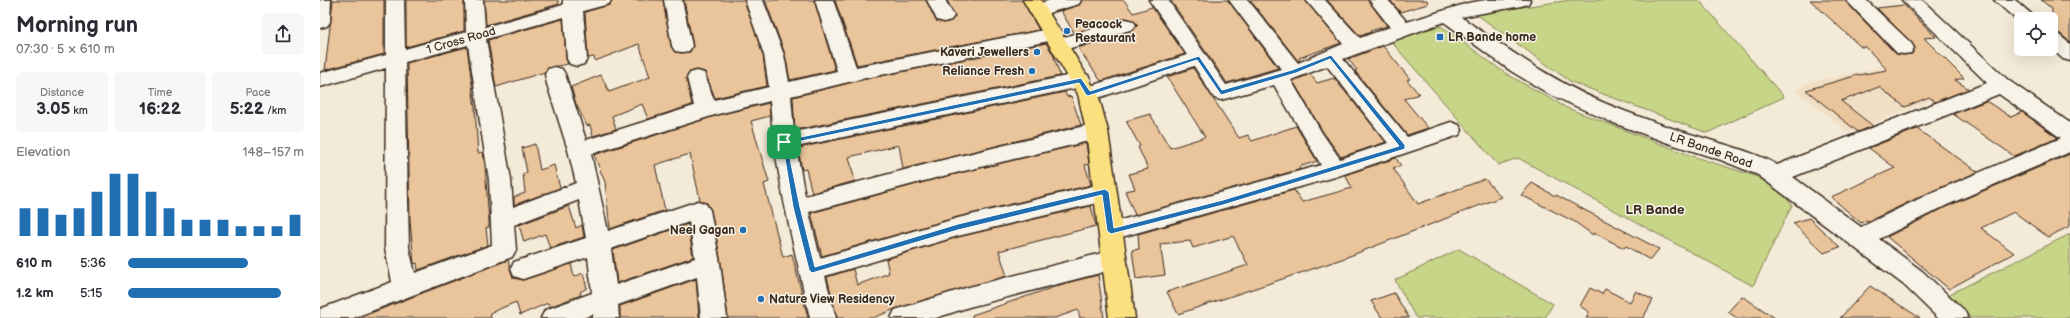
<!DOCTYPE html>
<meta charset="utf-8">
<style>
:root{--surface:#fff;--page:#f7f7f7;--text:#2b2b33;--muted:#7c7c81;--accent:#1f6fb2}
body{margin:0;font-family:"Balsamiq Sans",sans-serif;background:var(--page);color:var(--text);height:100vh;display:flex;flex-direction:column;font-size:15px;white-space:nowrap}
*{box-sizing:border-box;margin:0}
p{font-size:13px;color:var(--muted)}
.icon{flex:none;width:22px;height:22px;fill:none;stroke:currentColor;stroke-width:2;stroke-linecap:round;stroke-linejoin:round}
.map{position:relative;flex:1;overflow:hidden}
.panel{display:flex;flex-direction:column;background:var(--surface);width:320px}
.panel>*{flex:none}
.fabs{position:absolute;left:1694px;top:12px;display:grid;gap:8px}
.fabs a{display:grid;place-items:center;width:44px;height:44px;border-radius:6px;background:var(--surface);box-shadow:0 4px 16px #0002;font-size:20px}
.pin{position:absolute;display:grid;place-items:center;width:34px;height:34px;color:#fff;margin:-17px;border-radius:8px;box-shadow:0 2px 6px #0006}
.round{display:grid;place-items:center;flex:none;width:42px;height:42px;border-radius:6px;background:var(--page)}
.headline{display:flex;align-items:center;justify-content:space-between;height:68px;padding:0 16px}
h1{font-size:22px;font-weight:700;line-height:30px}
.stats{display:grid;grid-template-columns:repeat(3,1fr);gap:6px;height:68px;padding:4px 16px}
.stats div{display:grid;align-content:center;border-radius:6px;background:var(--page);text-align:center}
.stats b{font-size:17px;font-weight:700}
.stats small{font-size:11px;font-weight:400}
.stats p{font-size:11px}
.chart{height:112px;padding:8px 16px}
.chart p{display:flex;justify-content:space-between}
.chart svg{width:100%;height:72px;margin-top:4px;stroke:var(--accent);stroke-width:6}
ul{padding:0 16px;list-style:none;font-size:13px}
li{display:grid;grid-template-columns:64px 48px 1fr;align-items:center;height:30px}
li i{height:10px;border-radius:5px;background:var(--accent)}
main{display:flex;flex:1;min-height:0}
.map>svg:first-child{display:block}
.built{fill:#f1dfc5}
.green{fill:#c7d588;stroke:#818053}
.building{fill:#eac49a;stroke:#3b2a1e}
.lines{fill:none;stroke-linecap:round;stroke-linejoin:round}
.minor-casing{stroke:#3b2a1e;stroke-width:3}
.major-casing{stroke:#3b2a1e;stroke-width:3}
.minor{fill:#f7f3e8;fill-rule:evenodd}
.major{fill:#fbe080;fill-rule:evenodd}
.route{fill:#1f6fb2;stroke:#fff;fill-rule:evenodd}
.poi-dot{fill:#1f6fb2;stroke:#f7f3e8;stroke-width:1.5}
.labels{text-anchor:middle;stroke-width:3;stroke-linejoin:round;paint-order:stroke}
.poi-label{font-size:12px;font-weight:bold;fill:#3b2a1e;stroke:#f7f3e8;text-anchor:start}
.street-label{font-size:12px;fill:#3b2a1e;stroke:#f7f3e8}
.neighbourhood-label{font-size:13px;font-weight:bold;fill:#3b2a1e;stroke:#f7f3e8}
</style>
<main>
<section class="panel">
<div class="headline"><div><h1>Morning run</h1><p>07:30 · 5 × 610 m</p></div><a class="round"><svg class="icon" aria-label="share" viewBox="0 0 24 24"><path d="M12 15V3M7 8l5-5 5 5M5 13v7h14v-7"/></svg></a></div>
<div class="stats">
<div><p>Distance</p><b>3.05<small> km</small></b></div>
<div><p>Time</p><b>16:22</b></div>
<div><p>Pace</p><b>5:22<small> /km</small></b></div>
</div>
<div class="chart"><p><span>Elevation</span>148–157 m</p>
<svg viewBox="0 0 160 44" preserveAspectRatio="none"><path d="M5 44V27M15 44V27M25 44V31M35 44V27M45 44V17M55 44V6M65 44V6M75 44V17M85 44V27M95 44V34M105 44V34M115 44V34M125 44V38M135 44V38M145 44V38M155 44V31"/></svg>
</div>
<ul>
<li><b>610 m</b>5:36<i style="width:68%"></i></li>
<li><b>1.2 km</b>5:15<i style="width:87%"></i></li>
</ul>
</section>
<div class="map">
<svg width="1750" height="318" viewBox="0 0 1750 318">
<rect width="100%" height="100%" fill="#f4ead8"/>
<filter id="ink" filterUnits="userSpaceOnUse"><feTurbulence type="fractalNoise" baseFrequency=".025" numOctaves="2"/><feDisplacementMap in="SourceGraphic" scale="8" xChannelSelector="R" yChannelSelector="G"/><feConvolveMatrix kernelMatrix="1 2 1 2 8 2 1 2 1" color-interpolation-filters="sRGB"/></filter>
<g filter="url(#ink)">
<path class="built" d="M 1599,63 L 1634,91 L 1529,133 L 1476,90 L 1489,82 L 1560,68 Z"/>
<path class="green" d="M 1250,0 L 1379,0 L 1464,97 L 1387,133 L 1251,82 L 1156,14 Z
M 1121,26 L 1185,73 L 1247,108 L 1375,157 L 1435,176 L 1460,190 L 1472,205 L 1433,286 L 1198,158 L 1178,165 L 1069,39 Z
M 1750,234 L 1750,318 L 1647,318 L 1628,295 Z
M 1139,249 L 1233,304 L 1225,318 L 1096,318 L 1075,280 Z"/>
<path class="building" d="M 13,0 L 64,0 L 64,54 L 5,70 Z
M 86,0 L 144,0 L 144,31 L 86,47 Z
M 164,0 L 238,0 L 239,4 L 166,25 Z
M 292,0 L 343,0 L 351,46 L 355,52 L 362,53 L 370,52 L 373,46 L 364,0 L 424,0 L 443,55 L 447,86 L 395,98 L 385,72 L 377,70 L 370,72 L 366,78 L 372,105 L 328,119 L 322,104 L 292,116 L 296,129 L 273,136 L 270,125 L 267,126 L 256,104 L 251,87 L 281,75 L 289,92 L 330,77 L 319,44 L 275,61 L 274,57 L 268,58 L 265,12 L 289,5 Z
M 445,0 L 494,0 L 515,70 L 470,80 L 465,54 Z
M 515,0 L 606,0 L 616,21 L 624,23 L 631,21 L 635,17 L 627,0 L 702,0 L 719,30 L 537,65 Z
M 762,0 L 804,0 L 813,13 L 832,7 L 865,54 L 781,81 L 758,48 L 813,30 L 818,25 L 813,20 L 806,18 L 754,33 L 741,11 L 759,5 Z
M 855,0 L 908,0 L 958,68 L 907,83 L 851,1 Z
M 930,0 L 985,0 L 1021,43 L 979,58 L 980,60 L 978,61 Z
M 1007,0 L 1048,0 L 1067,26 L 1050,31 L 1051,32 L 1040,36 Z
M 1070,0 L 1107,0 L 1108,4 L 1080,12 Z
M 1490,0 L 1524,0 L 1576,54 L 1584,55 L 1592,54 L 1595,47 L 1557,8 L 1584,5 L 1616,37 L 1604,38 L 1644,78 L 1635,80 L 1649,89 L 1615,102 L 1609,97 L 1585,107 L 1559,87 L 1521,101 L 1553,126 L 1538,132 L 1486,90 L 1538,75 L 1567,70 L 1546,47 L 1541,47 Z
M 1721,0 L 1750,0 L 1750,42 L 1739,33 L 1731,31 L 1732,9 Z
M 243,19 L 246,59 L 248,64 L 228,68 L 225,72 L 176,87 L 168,40 Z
M 726,43 L 733,54 L 740,76 L 475,130 L 473,97 L 541,80 Z
M 1063,46 L 1090,79 L 1087,80 L 1099,94 L 1084,99 L 1108,128 L 1087,135 L 1035,71 L 1037,70 L 1028,59 Z
M 147,47 L 155,108 L 158,153 L 163,152 L 165,166 L 169,222 L 169,227 L 166,228 L 168,245 L 98,270 L 97,263 L 94,264 L 90,221 L 87,63 Z
M 873,68 L 919,138 L 928,135 L 932,141 L 976,126 L 997,161 L 979,167 L 980,169 L 978,170 L 815,215 L 805,191 L 815,189 L 809,174 L 828,169 L 818,147 L 820,146 L 806,121 L 830,114 L 850,148 L 885,137 L 847,77 Z
M 990,74 L 997,83 L 1014,78 L 1066,142 L 1021,157 L 1003,132 L 973,81 Z
M 745,92 L 747,97 L 751,96 L 761,125 L 583,169 L 579,145 L 529,157 L 535,181 L 492,193 L 486,169 L 482,170 L 478,148 Z
M 1666,101 L 1691,117 L 1702,112 L 1738,138 L 1694,156 L 1633,114 Z
M 449,103 L 450,116 L 431,121 L 449,182 L 444,184 L 463,257 L 472,254 L 488,318 L 408,318 L 401,263 L 391,210 L 387,203 L 380,200 L 370,154 L 335,165 L 345,210 L 290,229 L 285,182 L 274,155 L 398,115 Z
M 1597,129 L 1658,172 L 1610,192 L 1549,221 L 1547,220 L 1541,223 L 1511,197 L 1575,168 L 1549,148 Z
M 766,143 L 769,164 L 765,165 L 771,185 L 638,217 L 502,256 L 491,213 L 619,178 Z
M 215,144 L 220,170 L 234,165 L 240,188 L 194,205 L 194,197 L 205,193 L 203,174 L 207,172 L 202,148 Z
M 1750,154 L 1750,226 L 1728,237 L 1694,212 L 1661,228 L 1694,253 L 1629,289 L 1567,237 L 1628,206 Z
M 1076,158 L 1081,166 L 1073,168 L 1098,204 L 1165,179 L 1181,197 L 1022,259 L 858,314 L 847,292 L 928,265 L 913,236 L 873,248 L 870,241 L 840,244 L 845,275 L 816,279 L 812,250 L 819,249 L 818,234 L 974,190 L 982,202 L 1032,188 L 1025,175 Z
M 1212,183 L 1235,196 L 1236,195 L 1339,249 L 1330,260 L 1306,246 L 1304,248 L 1274,233 L 1273,235 L 1255,222 L 1201,195 Z
M 249,206 L 256,228 L 262,225 L 264,237 L 230,248 L 225,234 L 204,242 L 199,225 Z
M 771,206 L 776,226 L 679,251 L 687,276 L 575,309 L 553,318 L 517,318 L 507,277 L 533,269 L 537,285 L 569,273 L 566,259 L 638,237 Z
M 1489,218 L 1520,247 L 1504,253 L 1473,223 Z
M 368,224 L 373,257 L 297,283 L 293,250 Z
M 188,260 L 193,278 L 203,280 L 251,264 L 254,277 L 263,273 L 267,288 L 260,292 L 261,295 L 229,307 L 228,303 L 200,315 L 196,302 L 170,313 L 171,318 L 38,318 Z
M 778,275 L 784,318 L 760,318 L 758,310 L 735,318 L 652,318 L 652,315 L 746,283 Z
M 376,279 L 379,318 L 300,318 L 300,306 Z
M 1550,286 L 1600,318 L 1520,318 Z
M 1270,288 L 1282,294 L 1285,289 L 1310,302 L 1316,291 L 1333,300 L 1323,318 L 1266,318 L 1269,312 L 1260,306 Z
M 1074,293 L 1089,318 L 1062,318 L 1051,301 Z
M 1422,296 L 1455,318 L 1417,318 L 1408,312 Z"/>
<g class="lines">
<defs>
<path id="minor" d="M 0,0 L 11,0 L 10,22 L 7,26 L 0,28 Z
M 66,0 L 84,0 L 85,49 L 146,32 L 145,0 L 163,0 L 165,27 L 243,5 L 243,0 L 291,0 L 289,4 L 263,11 L 267,59 L 264,64 L 257,66 L 250,64 L 247,59 L 244,17 L 166,39 L 191,180 L 193,207 L 256,183 L 248,150 L 227,84 L 225,74 L 228,69 L 235,67 L 242,69 L 245,74 L 266,140 L 374,106 L 367,78 L 370,73 L 377,71 L 384,73 L 394,100 L 449,87 L 444,55 L 425,0 L 443,0 L 464,55 L 469,82 L 517,71 L 495,0 L 513,0 L 536,67 L 734,28 L 741,30 L 744,34 L 741,38 L 734,40 L 541,79 L 471,96 L 474,132 L 761,73 L 768,75 L 771,80 L 768,85 L 761,87 L 476,147 L 485,196 L 619,161 L 777,123 L 785,126 L 788,131 L 785,136 L 777,139 L 619,177 L 489,212 L 500,258 L 638,218 L 785,183 L 793,186 L 796,192 L 793,198 L 785,201 L 638,236 L 505,276 L 516,318 L 490,318 C 474,246 455,175 450,101 L 398,114 L 271,154 L 288,231 L 378,201 L 386,204 L 390,210 L 400,263 L 407,318 L 381,318 L 377,277 L 298,305 L 299,318 L 273,318 L 273,314 L 263,318 L 221,318 L 225,310 L 272,293 L 268,257 L 203,279 L 194,276 L 191,269 L 194,262 L 266,238 L 259,200 L 194,225 L 196,250 L 192,257 L 33,318 L 0,318 L 0,309 L 72,282 L 65,248 L 66,68 L 0,87 L 0,73 L 66,55 ZM 148,45 L 169,180 L 172,245 L 95,273 L 89,248 L 85,62 ZM 369,222 L 375,258 L 296,285 L 291,249 Z
M 344,0 L 362,0 L 372,46 L 369,51 L 362,52 L 355,51 L 352,46 Z
M 607,0 L 625,0 L 634,16 L 631,20 L 624,22 L 617,20 Z
M 731,0 L 761,0 L 759,4 L 718,16 L 711,14 L 709,10 L 711,6 Z
M 829,0 L 848,0 L 906,85 L 961,69 L 909,0 L 928,0 L 978,63 L 1023,44 L 986,0 L 1005,0 L 1040,38 L 1070,27 L 1049,0 L 1068,0 L 1087,22 L 1148,3 L 1166,0 L 1210,0 L 1208,4 L 1201,6 L 1141,17 C 1194,54 1246,90 1307,112 C 1330,121 1353,129 1377,136 C 1398,143 1439,153 1457,165 L 1667,83 L 1582,0 L 1602,0 L 1688,80 L 1750,123 L 1750,152 L 1627,205 L 1559,239 L 1602,271 L 1644,310 L 1648,318 L 1618,318 L 1584,285 L 1438,175 L 1401,160 L 1348,143 L 1291,122 L 1229,94 L 1191,71 L 1124,22 L 1023,59 L 1087,137 L 1131,122 L 1139,125 L 1142,130 L 1139,135 L 1015,177 L 791,240 L 783,237 L 779,231 L 783,225 L 1001,165 L 954,85 L 901,100 L 894,98 L 874,66 L 775,99 L 768,101 L 761,99 L 758,94 L 761,89 L 867,55 ZM 1007,66 L 1068,143 L 1020,159 L 1002,133 L 971,80 ZM 1679,94 L 1741,138 L 1611,193 L 1541,227 L 1473,177 Z
M 1526,0 L 1546,0 L 1591,43 L 1594,48 L 1591,53 L 1584,54 L 1577,53 Z
M 1674,0 L 1695,0 L 1717,19 L 1701,19 L 1700,23 Z
M 806,19 L 813,21 L 816,25 L 813,29 L 741,51 L 734,50 L 731,45 L 734,40 Z
M 1731,32 L 1738,34 L 1750,44 L 1750,61 L 1743,59 L 1731,48 Z
M 794,250 L 803,253 L 806,260 L 803,267 L 649,307 L 616,318 L 571,318 L 575,310 L 649,287 Z"/>
<path id="major" d="M 703,0 L 721,0 L 778,94 L 788,131 L 815,318 L 789,318 L 766,131 L 758,94 Z"/>
</defs>
<use href="#minor" class="minor-casing"/>
<use href="#major" class="major-casing"/>
<use href="#minor" class="minor"/>
<use href="#major" class="major"/>
</g>
</g>
<path class="route" d="M 1011,55 L 1085,145 L 1085,149 L 903,205 L 791,234 L 787,231 L 782,195 L 638,230 L 492,273 L 489,270 L 473,207 L 462,141 L 761,78 L 770,91 L 879,56 L 902,90 L 972,70 ZM 1010,59 L 1079,146 L 903,200 L 794,228 L 789,192 L 785,189 L 638,224 L 495,267 L 480,207 L 467,144 L 759,83 L 766,95 L 768,96 L 877,60 L 901,95 L 976,73 Z"/>
<g class="poi-dot">
<circle cx="747" cy="31" r="4"/>
<rect x="1116" y="33" width="8" height="8" rx="2"/>
<circle cx="717" cy="52" r="4"/>
<circle cx="712" cy="71" r="4"/>
<circle cx="423" cy="230" r="4"/>
<circle cx="441" cy="299" r="4"/>
</g>
<g class="labels">
<g class="poi-label">
<text x="755" y="28">Peacock<tspan x="755" dy="14">Restaurant</tspan></text>
<text x="1128" y="41">LR Bande home</text>
<text x="709" y="56" text-anchor="end">Kaveri Jewellers</text>
<text x="704" y="75" text-anchor="end">Reliance Fresh</text>
<text x="415" y="234" text-anchor="end">Neel Gagan</text>
<text x="449" y="303">Nature View Residency</text>
</g>
<g class="street-label">
<text transform="translate(141 40) rotate(-16)" y="4">1 Cross Road</text>
<text transform="translate(1391 150) rotate(19)" y="4">LR Bande Road</text>
</g>
<g class="neighbourhood-label">
<text x="1335" y="214">LR Bande</text>
</g>
</g>
</svg>
<div class="fabs">
<a><svg class="icon" aria-label="locate" viewBox="0 0 24 24"><circle cx="12" cy="12" r="6"/><path d="M12 2v4M12 18v4M2 12h4M18 12h4"/></svg></a>
</div>
<div class="pin" style="left:464px;top:142px;background:#1e9e55"><svg class="icon" aria-label="arrive" viewBox="0 0 24 24"><path d="M6 21V4h12l-3 4 3 4H6"/></svg></div>
</div>
</main>
